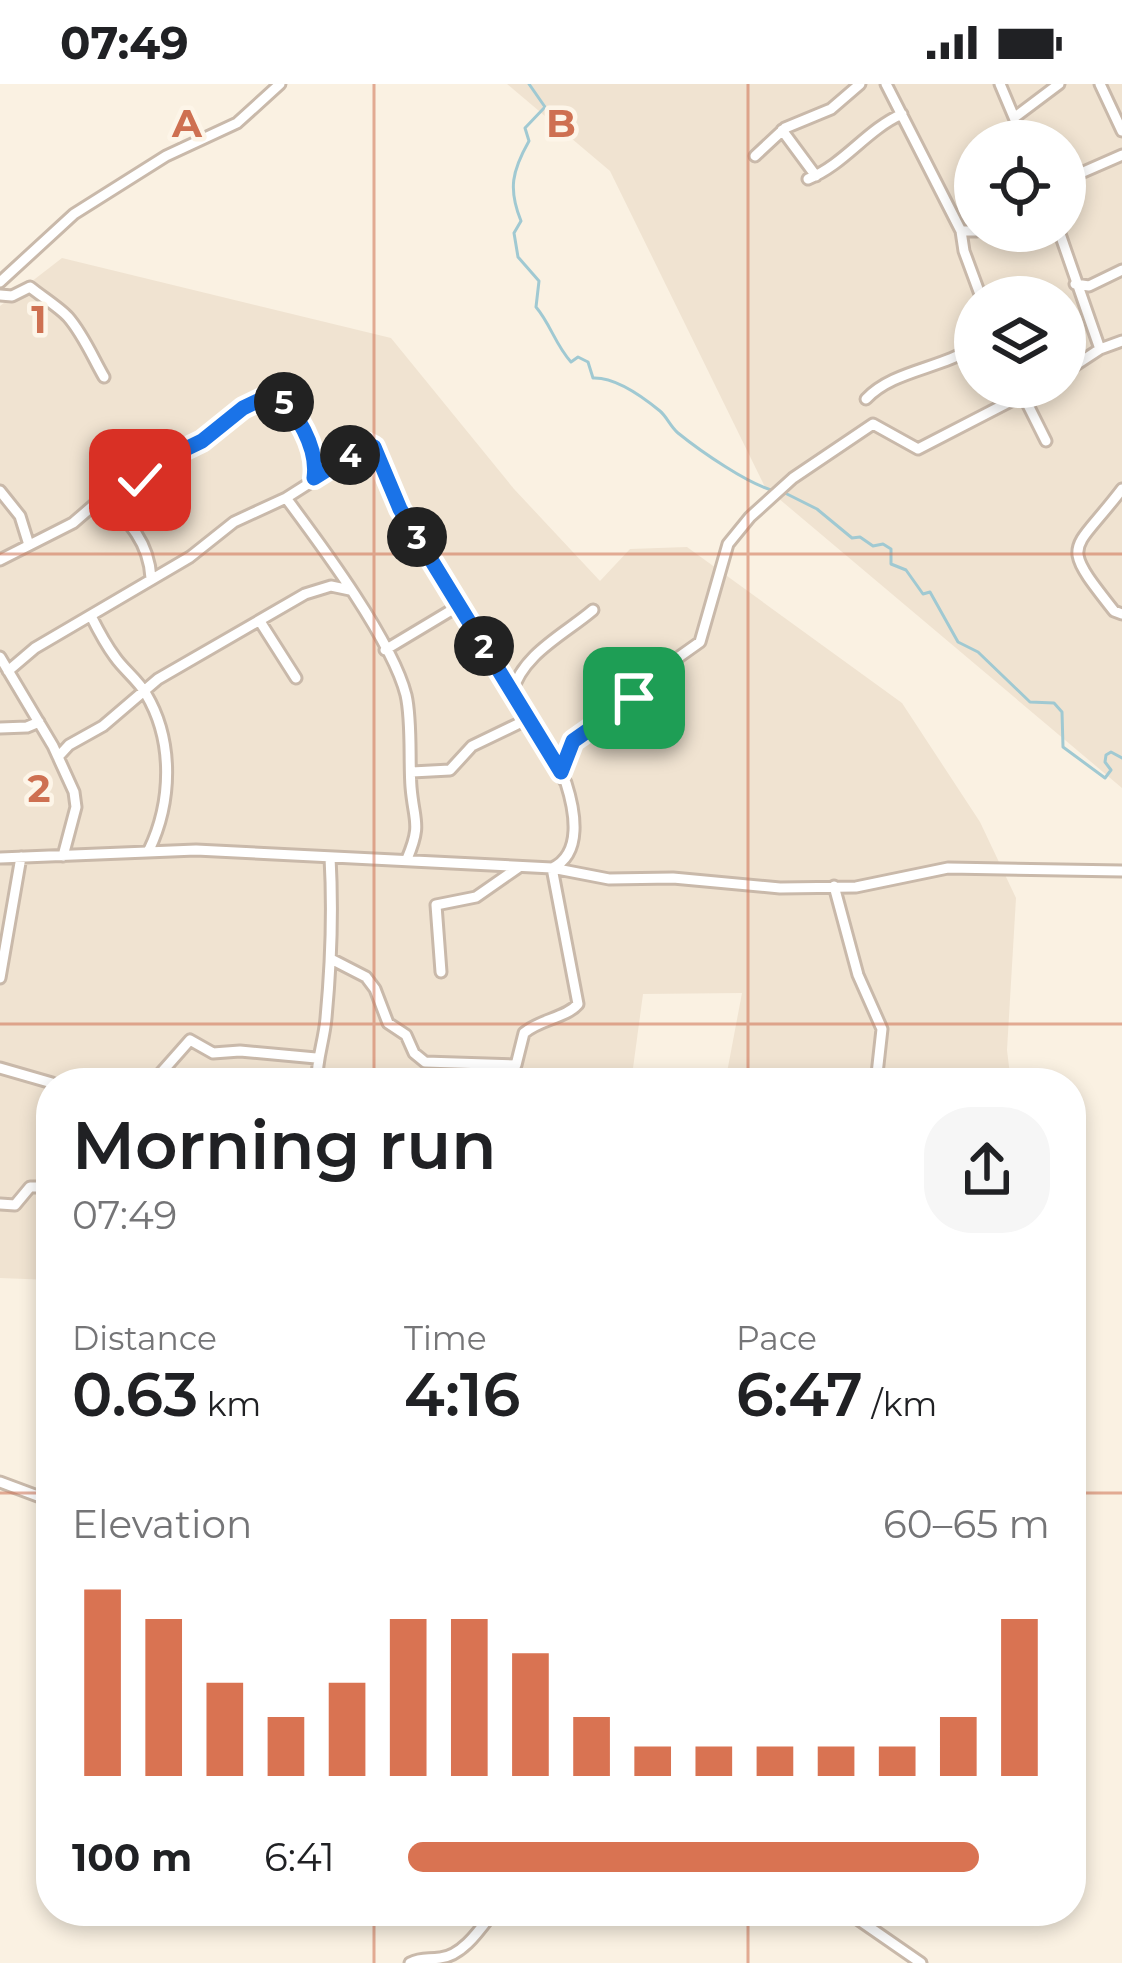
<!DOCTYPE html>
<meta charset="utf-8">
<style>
:root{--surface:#fff;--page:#f6f6f6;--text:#202124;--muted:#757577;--accent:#d97352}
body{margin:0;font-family:Montserrat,sans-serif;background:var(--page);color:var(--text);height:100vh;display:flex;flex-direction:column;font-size:45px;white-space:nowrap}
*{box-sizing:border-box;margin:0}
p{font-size:39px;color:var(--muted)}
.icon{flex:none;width:66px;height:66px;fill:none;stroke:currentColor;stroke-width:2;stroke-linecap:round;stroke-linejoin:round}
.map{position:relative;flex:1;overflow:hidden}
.panel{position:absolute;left:36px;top:984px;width:1050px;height:858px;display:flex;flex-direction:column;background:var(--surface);border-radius:48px;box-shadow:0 6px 18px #0003}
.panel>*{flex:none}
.tools{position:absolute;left:954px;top:36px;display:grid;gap:24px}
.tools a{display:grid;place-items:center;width:132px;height:132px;border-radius:50%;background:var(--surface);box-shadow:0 6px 18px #0003;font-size:60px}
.pin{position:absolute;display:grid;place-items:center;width:102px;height:102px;color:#fff;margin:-51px;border-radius:24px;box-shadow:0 6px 18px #0006}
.km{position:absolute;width:60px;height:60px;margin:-30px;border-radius:50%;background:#222;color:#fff;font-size:33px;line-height:60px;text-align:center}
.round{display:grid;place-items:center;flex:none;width:126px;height:126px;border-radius:48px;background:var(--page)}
.summary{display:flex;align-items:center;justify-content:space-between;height:204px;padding:0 36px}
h1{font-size:66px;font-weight:600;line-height:90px}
.metrics{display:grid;grid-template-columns:repeat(3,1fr);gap:18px;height:204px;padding:12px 36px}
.metrics div{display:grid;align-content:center}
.metrics b{font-size:60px;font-weight:600}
.metrics small{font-size:33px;font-weight:400}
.metrics p{font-size:33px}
.chart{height:336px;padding:24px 36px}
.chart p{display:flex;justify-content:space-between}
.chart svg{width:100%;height:216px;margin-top:12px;stroke:var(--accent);stroke-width:6}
ul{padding:0 36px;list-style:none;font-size:39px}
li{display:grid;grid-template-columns:192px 144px 1fr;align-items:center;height:90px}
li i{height:30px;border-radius:15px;background:var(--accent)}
.status{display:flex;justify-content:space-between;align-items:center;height:84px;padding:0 60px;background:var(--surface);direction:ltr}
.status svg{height:33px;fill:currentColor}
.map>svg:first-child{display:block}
.residential{fill:#f0e3d1;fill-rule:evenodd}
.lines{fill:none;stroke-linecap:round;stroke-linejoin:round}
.stream{stroke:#a0c9d2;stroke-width:3}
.minor-casing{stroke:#c9b9aa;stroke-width:15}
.minor{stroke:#fff;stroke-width:9}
.route-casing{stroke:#fff;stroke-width:24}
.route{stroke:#1a73e8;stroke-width:15}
.grid{fill:none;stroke:#ce7051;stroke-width:3;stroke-opacity:0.55}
.grid-label{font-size:39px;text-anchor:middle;font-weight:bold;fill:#ce7051;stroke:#fdf5e8;stroke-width:9;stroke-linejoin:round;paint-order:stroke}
</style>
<div class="status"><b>07:49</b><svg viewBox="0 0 49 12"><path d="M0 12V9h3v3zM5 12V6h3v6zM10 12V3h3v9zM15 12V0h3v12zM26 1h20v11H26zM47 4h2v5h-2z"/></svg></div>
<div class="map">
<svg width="1122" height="1879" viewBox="0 0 1122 1879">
<rect width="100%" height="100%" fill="#faf1e2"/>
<path class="residential" d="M 507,0 L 1122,0 L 1122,704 L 765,403 L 610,87 ZM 975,57 L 1065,57 L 1065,147 L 975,147 ZM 975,213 L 1065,213 L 1065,303 L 975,303 Z
M 62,174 L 391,254 L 514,405 L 600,497 L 630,465 L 687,463 L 902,619 L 980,738 L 1016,814 L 1007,966 L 1011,999 L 725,999 L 742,909 L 643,910 L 631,999 L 51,999 L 51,1196 L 0,1194 L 0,222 Z"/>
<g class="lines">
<path class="stream" d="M 529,0 L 545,23 L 525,44 L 529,57 C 512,87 508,105 521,137 L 514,149 L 518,173 L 539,197 L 536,223 C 551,241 555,260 571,278 L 578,273 L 588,278 L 593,294 C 615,293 643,313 660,327 C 667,333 670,342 678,349 C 699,366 750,402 776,407
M 785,409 L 817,425 L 852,454 L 860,453 L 873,462 L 883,460 L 891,465 L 891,480 L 906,486 L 923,510 L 930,508 L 958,558 L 978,568 L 1030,618 L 1054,619 L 1062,628 L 1063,663 L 1105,694 L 1111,686 L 1105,678 L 1106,671 L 1111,668 L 1122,674"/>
<defs>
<path id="minor" d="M 886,0 L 961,147 L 977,147
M 1000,0 L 1024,57
M 1100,0 L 1122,47
M 1015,33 L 1059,0
M 782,46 L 816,92
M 755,72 L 785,44 L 831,25 L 860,0
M 808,95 C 845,80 866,46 902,30
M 1065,96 L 1122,71
M 961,147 L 964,167 L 981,213
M 1059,147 L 1100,265 L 1065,288
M 0,198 L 74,130 L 166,72 L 237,39 L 280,0
M 1075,200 L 1089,202 L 1122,186
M 0,211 L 12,212 L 30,203 C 41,212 60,224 68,233 C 83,250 93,274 104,293
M 1100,265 L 1122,257
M 1028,308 L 1027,319 L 1046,357
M 866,315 C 893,286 942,285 975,262
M 1122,405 C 1072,471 1058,456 1114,527 L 1122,530
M 0,407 L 20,432 L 29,461
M 105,414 C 129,438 149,458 151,494
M 286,414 C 321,461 392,556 406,611 C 412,637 409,677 411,703 C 414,739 422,739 407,775
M 0,476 L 73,439 L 95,420 L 140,396 L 169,373 L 203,357 L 243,324 L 270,311 C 298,323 318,365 313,395
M 91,532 C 98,546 106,561 115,573 C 124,586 138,596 146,610 C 174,657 172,718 149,766
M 261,539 L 296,594
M 385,566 L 460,521
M 0,573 L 53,662 L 74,708 L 76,723 L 63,772
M 8,587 L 35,564 L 190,473 L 234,438 L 286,414 L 371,360 L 400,425 L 566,699 C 575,727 583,770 552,784 L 578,920 C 566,934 540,935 524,949 L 516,981 L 425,978 L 414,969 L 406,951 L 388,939 L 375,905 L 366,893 L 331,875
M 512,609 C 522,570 565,550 593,526
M 0,644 L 27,643 L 39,638
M 58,673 L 69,661 L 103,642 L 158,595 L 305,510 L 331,502 L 350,506
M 412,688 L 450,686 L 472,662 L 528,635
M 561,689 L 568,664 L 582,649 L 627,620 L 662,585 L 700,558 L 728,460 L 750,433 L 793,394 L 873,340 L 918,365 L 1038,303
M 0,774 L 196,766 L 552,784 L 609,795 L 673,794 L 780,804 L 856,803 L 948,784 L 1122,787
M 834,802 L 858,891 L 882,945 L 876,999
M 441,888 L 436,821 L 476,813 L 519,783
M 0,894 L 21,773
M 0,984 L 52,999
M 152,999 L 190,956 L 213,969 L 240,967 L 316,974
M 317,999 C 316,976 324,958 326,934 C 331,881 333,826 330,773
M 0,1120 L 15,1121 L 30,1103 L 51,1103
M 0,1398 L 51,1417
M 846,1827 L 921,1879
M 410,1879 C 422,1873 428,1876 440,1874 C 463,1872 481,1844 494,1827"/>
</defs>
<use href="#minor" class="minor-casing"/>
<use href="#minor" class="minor"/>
</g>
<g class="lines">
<defs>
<path id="route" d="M 140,396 L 169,373 L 202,357 L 243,324 L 270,311 C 298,323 318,366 314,394 L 368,360 L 374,363 L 400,425 L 561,688 L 573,657 L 634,614"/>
</defs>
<use href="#route" class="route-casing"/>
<use href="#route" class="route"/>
</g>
<path class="grid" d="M 374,0 L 374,999M 748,0 L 748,999M 0,470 L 1122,470M 0,940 L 1122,940M 0,1409 L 51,1409M 1071,1409 L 1122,1409M 374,1827 L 374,1879M 748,1827 L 748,1879"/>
<g class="grid-label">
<text x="187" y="53">A</text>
<text x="561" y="53">B</text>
<text x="39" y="249">1</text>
<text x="39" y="718">2</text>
</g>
</svg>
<div class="tools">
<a><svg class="icon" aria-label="locate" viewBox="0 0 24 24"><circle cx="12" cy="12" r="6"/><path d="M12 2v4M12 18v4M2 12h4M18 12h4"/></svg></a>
<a><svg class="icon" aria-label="layers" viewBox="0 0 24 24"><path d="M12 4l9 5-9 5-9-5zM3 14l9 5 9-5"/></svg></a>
</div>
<div class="pin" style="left:634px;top:614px;background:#1e9e55"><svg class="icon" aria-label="arrive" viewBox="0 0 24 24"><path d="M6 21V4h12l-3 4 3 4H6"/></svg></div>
<div class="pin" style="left:140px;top:396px;background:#d93025"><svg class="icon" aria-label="check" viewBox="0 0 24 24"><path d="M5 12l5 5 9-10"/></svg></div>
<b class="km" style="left:484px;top:562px">2</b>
<b class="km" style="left:417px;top:453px">3</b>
<b class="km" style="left:350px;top:371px">4</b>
<b class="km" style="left:284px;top:318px">5</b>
<section class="panel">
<div class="summary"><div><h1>Morning run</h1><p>07:49</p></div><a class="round"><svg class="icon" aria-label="share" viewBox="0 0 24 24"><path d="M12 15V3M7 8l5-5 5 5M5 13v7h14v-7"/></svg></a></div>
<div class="metrics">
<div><p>Distance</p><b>0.63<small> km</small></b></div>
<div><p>Time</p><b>4:16</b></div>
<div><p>Pace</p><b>6:47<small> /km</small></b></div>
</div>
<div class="chart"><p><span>Elevation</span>60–65 m</p>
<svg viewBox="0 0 160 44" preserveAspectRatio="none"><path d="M5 44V6M15 44V12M25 44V25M35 44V32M45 44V25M55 44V12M65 44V12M75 44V19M85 44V32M95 44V38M105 44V38M115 44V38M125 44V38M135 44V38M145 44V32M155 44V12"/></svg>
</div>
<ul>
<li><b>100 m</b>6:41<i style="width:89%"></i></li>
</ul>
</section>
</div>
